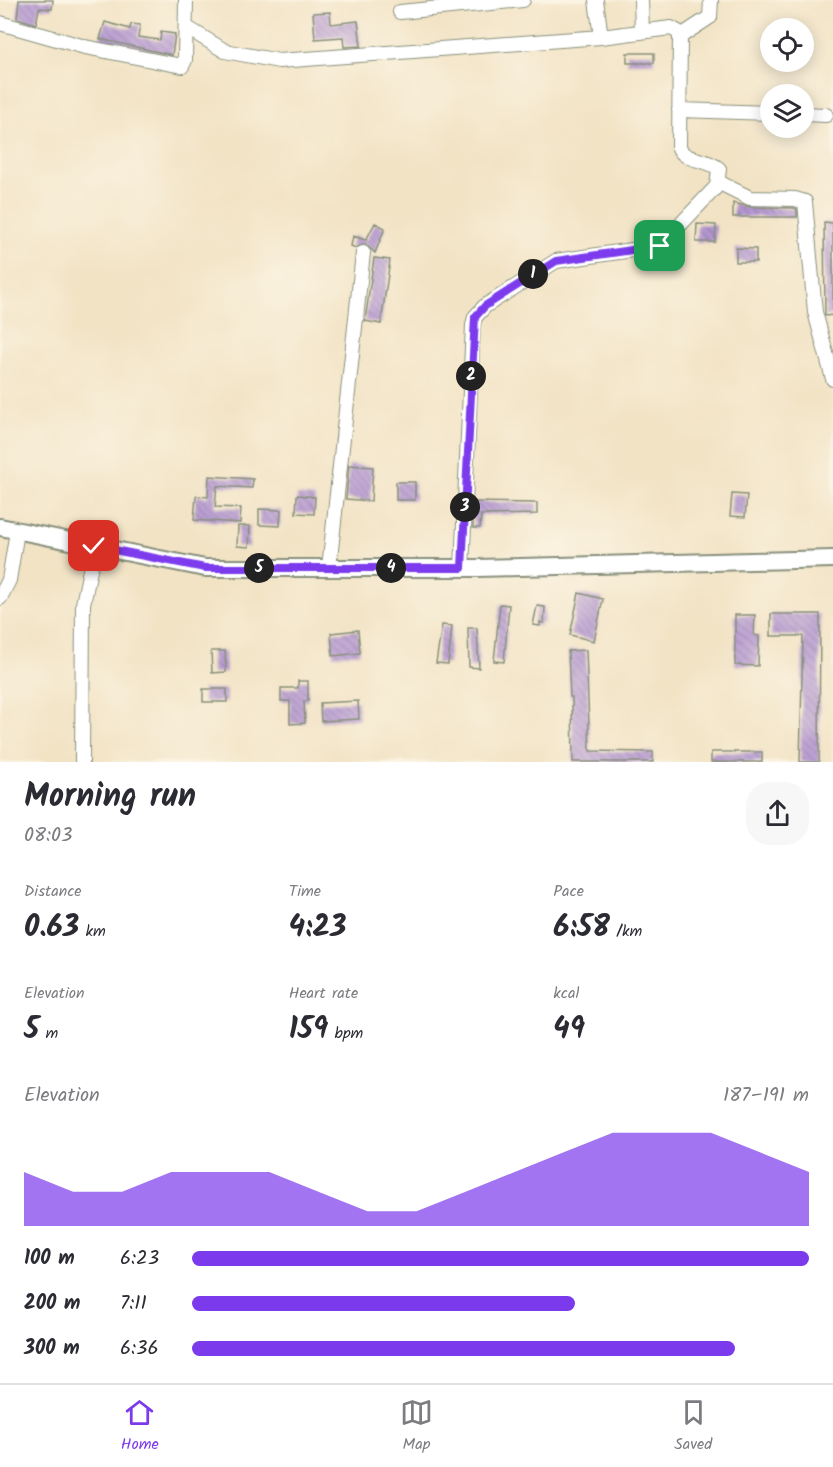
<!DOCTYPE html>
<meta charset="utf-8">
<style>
:root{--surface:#fff;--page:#f7f7f7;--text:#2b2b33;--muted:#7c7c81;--line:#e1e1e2;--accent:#7c3aed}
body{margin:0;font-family:Kalam,sans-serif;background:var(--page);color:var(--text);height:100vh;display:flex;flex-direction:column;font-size:22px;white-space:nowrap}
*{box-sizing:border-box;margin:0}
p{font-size:20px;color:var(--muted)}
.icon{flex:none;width:33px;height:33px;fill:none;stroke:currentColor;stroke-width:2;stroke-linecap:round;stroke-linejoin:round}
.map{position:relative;height:762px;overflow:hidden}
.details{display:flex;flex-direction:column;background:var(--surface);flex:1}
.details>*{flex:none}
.controls{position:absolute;left:760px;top:18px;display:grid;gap:12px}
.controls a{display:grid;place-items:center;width:54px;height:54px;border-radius:50%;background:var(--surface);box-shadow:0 3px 15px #0003;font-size:30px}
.pin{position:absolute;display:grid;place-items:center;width:51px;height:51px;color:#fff;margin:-26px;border-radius:12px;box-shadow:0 3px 9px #0006}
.km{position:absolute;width:30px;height:30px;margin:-15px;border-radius:50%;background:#222;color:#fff;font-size:16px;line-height:30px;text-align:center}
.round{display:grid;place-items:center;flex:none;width:63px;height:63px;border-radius:24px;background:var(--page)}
.head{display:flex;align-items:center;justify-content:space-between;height:102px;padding:0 24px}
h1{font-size:33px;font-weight:800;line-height:45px}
.metrics{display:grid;grid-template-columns:repeat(3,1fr);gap:9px;height:102px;padding:6px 24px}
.metrics div{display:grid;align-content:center}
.metrics b{font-size:30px;font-weight:800}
.metrics small{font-size:16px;font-weight:400}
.metrics p{font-size:16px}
.chart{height:168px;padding:12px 24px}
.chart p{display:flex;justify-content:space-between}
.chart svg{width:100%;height:108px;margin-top:6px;fill:var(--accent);opacity:.7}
ul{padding:0 24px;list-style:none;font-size:20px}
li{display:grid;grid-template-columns:96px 72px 1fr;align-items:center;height:45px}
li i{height:15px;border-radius:8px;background:var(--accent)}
.tabs{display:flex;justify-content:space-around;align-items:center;height:84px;border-top:2px solid var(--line);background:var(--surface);font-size:16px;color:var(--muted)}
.tabs a{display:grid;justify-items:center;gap:3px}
.tabs .on{color:var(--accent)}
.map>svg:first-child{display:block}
.building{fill:url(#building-back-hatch)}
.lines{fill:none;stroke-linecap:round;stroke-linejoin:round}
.minor-casing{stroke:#88907c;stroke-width:16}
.major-casing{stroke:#88907c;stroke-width:20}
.minor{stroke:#fff;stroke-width:14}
.major{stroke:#fff;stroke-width:16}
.route-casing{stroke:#fff;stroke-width:12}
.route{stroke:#7c3aed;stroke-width:8}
</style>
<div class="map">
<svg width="833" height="762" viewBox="0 0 833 762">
<defs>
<pattern id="building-back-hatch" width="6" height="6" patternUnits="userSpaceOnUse" patternTransform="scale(1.5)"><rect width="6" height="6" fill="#b496d1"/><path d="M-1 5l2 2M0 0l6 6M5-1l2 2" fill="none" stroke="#927caa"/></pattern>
</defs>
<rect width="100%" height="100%" fill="#fcf5e5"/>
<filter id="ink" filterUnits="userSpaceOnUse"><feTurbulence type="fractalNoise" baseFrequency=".0167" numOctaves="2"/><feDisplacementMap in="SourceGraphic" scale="12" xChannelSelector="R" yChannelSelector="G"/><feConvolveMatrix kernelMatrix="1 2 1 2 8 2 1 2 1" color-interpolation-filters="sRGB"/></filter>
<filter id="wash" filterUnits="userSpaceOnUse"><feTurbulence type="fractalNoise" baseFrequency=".008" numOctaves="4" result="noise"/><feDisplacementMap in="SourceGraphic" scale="24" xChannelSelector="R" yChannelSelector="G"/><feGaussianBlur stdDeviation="1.35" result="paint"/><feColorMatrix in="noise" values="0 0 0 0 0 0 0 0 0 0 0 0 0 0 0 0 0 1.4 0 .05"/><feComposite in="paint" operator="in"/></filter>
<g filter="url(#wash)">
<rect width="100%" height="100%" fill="#f2e3c5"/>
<g id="blocks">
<path class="building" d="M 19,0 L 53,0 L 52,9 L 39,8 L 36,24 L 17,18 Z
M 330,12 L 331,24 L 358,21 L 361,46 L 344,47 L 343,37 L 315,39 L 313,13 Z
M 105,22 L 130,29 L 131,24 L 140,25 L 138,37 L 160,40 L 161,32 L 175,34 L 172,55 L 100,39 Z
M 627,53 L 654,53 L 654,63 L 627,63 Z
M 733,203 L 750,207 L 794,208 L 797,209 L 797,217 L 733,217 Z
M 824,222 L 833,223 L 833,315 L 825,316 L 825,313 Z
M 375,223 L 385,228 L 375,253 L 365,244 L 356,248 L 351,246 L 353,236 L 366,240 Z
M 697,224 L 716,225 L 715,242 L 696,242 Z
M 736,248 L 756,249 L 756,262 L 736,262 Z
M 374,258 L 390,260 L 381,324 L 365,321 Z
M 349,465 L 373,467 L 371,501 L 346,499 Z
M 209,476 L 253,479 L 252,488 L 217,486 L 215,507 L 241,508 L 240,523 L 194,520 L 196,496 L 208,497 Z
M 396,482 L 415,482 L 415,500 L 396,500 Z
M 732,494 L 747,495 L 745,517 L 730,516 Z
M 297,495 L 315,497 L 314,514 L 296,513 Z
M 474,502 L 537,503 L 537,514 L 481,515 L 480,528 L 473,528 Z
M 259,509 L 281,510 L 280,526 L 259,525 Z
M 238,526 L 250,526 L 249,547 L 237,546 Z
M 579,593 L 603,599 L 594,641 L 570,635 Z
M 500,604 L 509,605 L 504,662 L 494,661 Z
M 537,606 L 545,607 L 544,623 L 540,622 L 540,626 L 533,625 Z
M 771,614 L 820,614 L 819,762 L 800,762 L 803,636 L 771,636 Z
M 735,615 L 755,615 L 754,635 L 759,636 L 758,666 L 735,665 Z
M 442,625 L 452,626 L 448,664 L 436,663 Z
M 468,628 L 477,628 L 479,668 L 469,667 Z
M 358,630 L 360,653 L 333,656 L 331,633 Z
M 586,650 L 590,751 L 653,752 L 653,762 L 573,762 L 572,697 L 570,697 L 568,651 Z
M 211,651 L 225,651 L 226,672 L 212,673 Z
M 298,681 L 308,681 L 308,701 L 304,701 L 305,723 L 290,724 L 290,701 L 281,701 L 281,688 L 298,688 Z
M 203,689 L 227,689 L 227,702 L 203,702 Z
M 358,701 L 359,719 L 321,721 L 320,703 Z
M 711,752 L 762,752 L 762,762 L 711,762 Z"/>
</g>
</g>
<g filter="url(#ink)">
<use href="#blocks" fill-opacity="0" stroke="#88907c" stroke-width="1.5"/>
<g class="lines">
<defs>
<path id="minor" d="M 596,0 L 601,37
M 641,0 L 642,32
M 400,12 L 523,0
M 0,23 L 85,47 L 182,66 L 185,60 L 186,0
M 186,27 L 225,51 L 279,61 L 601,37 L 671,28 L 680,33 L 679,148 C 685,162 707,158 719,169 L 717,186 L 660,246 L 556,261 L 485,306 L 475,317 L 473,325 L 462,568
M 681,36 L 710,17 L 711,0
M 679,110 L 771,113
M 804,114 L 826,115
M 718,182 L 750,198 L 795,199 L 805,202 L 815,312 L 833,379
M 329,568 L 363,253
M 0,598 L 9,580 L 17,531
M 82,762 L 83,604 L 95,546"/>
<path id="major" d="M 0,527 L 205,568 L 478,568 L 833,559"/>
</defs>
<use href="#minor" class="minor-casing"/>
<use href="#major" class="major-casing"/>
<use href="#minor" class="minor"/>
<use href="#major" class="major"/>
</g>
</g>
<g class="lines" filter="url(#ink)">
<defs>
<path id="route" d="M 94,546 L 205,568 L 462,568 L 475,317 L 485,306 L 556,261 L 660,246"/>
</defs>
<use href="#route" class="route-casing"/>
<use href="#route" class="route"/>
</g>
</svg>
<div class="controls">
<a><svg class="icon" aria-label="locate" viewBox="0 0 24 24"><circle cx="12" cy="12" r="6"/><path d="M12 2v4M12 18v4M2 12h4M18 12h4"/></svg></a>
<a><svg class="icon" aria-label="layers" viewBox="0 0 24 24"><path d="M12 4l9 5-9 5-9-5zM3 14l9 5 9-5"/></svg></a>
</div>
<div class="pin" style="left:660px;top:246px;background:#1e9e55"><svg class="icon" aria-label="arrive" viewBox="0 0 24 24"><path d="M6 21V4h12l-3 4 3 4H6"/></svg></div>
<div class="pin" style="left:94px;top:546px;background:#d93025"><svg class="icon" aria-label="check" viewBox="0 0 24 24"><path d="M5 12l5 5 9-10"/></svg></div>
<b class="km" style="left:533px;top:274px">1</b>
<b class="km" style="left:471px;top:376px">2</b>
<b class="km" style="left:465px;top:507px">3</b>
<b class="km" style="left:391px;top:568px">4</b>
<b class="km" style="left:259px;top:568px">5</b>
</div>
<section class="details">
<div class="head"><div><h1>Morning run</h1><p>08:03</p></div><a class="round"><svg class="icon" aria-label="share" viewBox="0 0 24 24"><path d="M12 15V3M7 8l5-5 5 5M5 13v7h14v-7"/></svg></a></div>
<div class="metrics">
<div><p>Distance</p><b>0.63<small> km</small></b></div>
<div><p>Time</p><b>4:23</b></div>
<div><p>Pace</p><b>6:58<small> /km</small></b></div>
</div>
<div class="metrics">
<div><p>Elevation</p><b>5<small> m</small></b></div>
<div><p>Heart rate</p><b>159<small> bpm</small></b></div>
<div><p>kcal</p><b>49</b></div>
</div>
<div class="chart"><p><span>Elevation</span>187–191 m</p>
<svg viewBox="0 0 160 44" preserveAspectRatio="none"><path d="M0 44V22L10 30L20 30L30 22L40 22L50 22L60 30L70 38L80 38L90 30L100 22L110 14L120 6L130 6L140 6L150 14L160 22V44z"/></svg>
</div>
<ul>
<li><b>100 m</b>6:23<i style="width:100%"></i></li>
<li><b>200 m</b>7:11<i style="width:62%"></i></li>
<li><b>300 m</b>6:36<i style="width:88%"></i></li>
</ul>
</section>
<nav class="tabs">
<a class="on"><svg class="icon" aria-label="home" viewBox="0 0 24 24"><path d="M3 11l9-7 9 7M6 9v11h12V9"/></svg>Home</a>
<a><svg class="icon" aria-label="map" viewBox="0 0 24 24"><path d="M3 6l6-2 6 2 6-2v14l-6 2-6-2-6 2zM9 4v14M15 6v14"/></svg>Map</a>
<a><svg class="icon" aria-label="saved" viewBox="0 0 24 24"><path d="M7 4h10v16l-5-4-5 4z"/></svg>Saved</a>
</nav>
